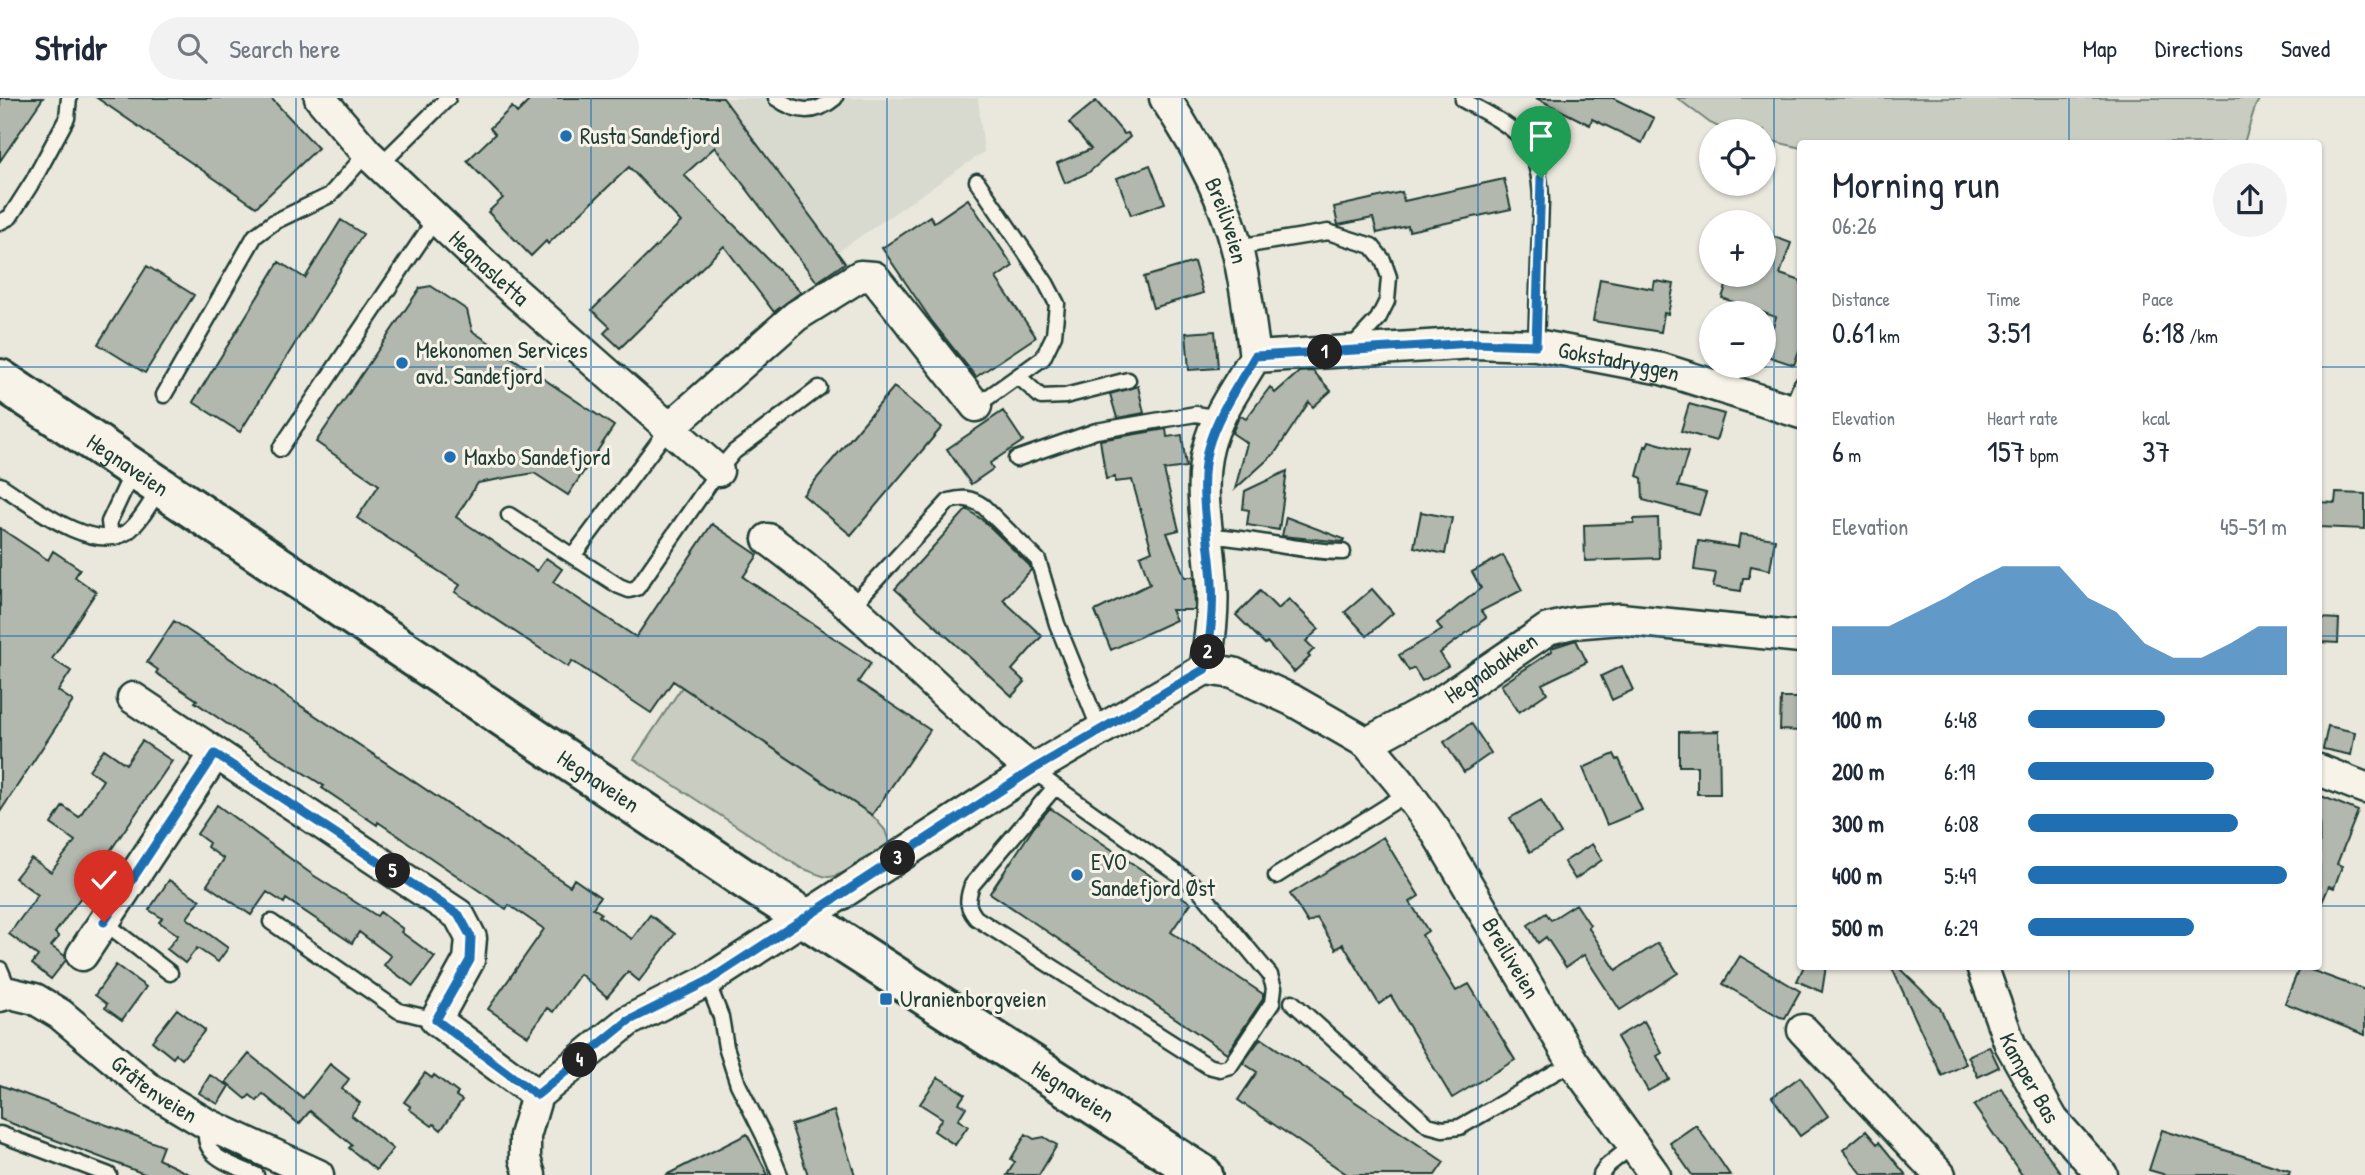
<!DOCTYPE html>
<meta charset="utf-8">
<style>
:root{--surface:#fff;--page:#f2f2f3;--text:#1f2937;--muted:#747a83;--line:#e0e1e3;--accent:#1f6fb2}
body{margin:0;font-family:"Patrick Hand",sans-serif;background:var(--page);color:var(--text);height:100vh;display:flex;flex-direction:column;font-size:26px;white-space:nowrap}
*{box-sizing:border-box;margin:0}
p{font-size:23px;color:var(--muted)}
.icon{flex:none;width:38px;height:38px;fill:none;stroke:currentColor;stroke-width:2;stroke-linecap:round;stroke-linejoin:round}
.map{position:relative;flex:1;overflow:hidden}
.sheet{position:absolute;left:1797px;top:42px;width:525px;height:830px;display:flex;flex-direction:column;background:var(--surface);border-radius:7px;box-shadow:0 2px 5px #0004}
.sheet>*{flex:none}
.fabs{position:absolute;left:1699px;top:21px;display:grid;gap:14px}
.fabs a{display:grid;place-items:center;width:77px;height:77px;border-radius:50%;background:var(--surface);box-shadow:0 2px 5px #0004;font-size:35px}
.pin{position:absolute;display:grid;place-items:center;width:60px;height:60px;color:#fff;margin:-72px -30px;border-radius:50% 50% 50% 0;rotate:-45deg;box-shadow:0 0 7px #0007}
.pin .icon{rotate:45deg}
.km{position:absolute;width:35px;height:35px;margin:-18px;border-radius:50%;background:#222;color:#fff;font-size:19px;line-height:35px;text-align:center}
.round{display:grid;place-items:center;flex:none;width:74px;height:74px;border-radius:37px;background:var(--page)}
.overview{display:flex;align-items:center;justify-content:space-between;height:119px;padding:0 35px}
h1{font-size:38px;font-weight:600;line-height:52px}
.metrics{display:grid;grid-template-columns:repeat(3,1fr);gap:10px;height:119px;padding:7px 35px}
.metrics div{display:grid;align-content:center}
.metrics b{font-size:30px;font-weight:600}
.metrics small{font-size:19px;font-weight:400}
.metrics p{font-size:19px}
.chart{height:196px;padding:14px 35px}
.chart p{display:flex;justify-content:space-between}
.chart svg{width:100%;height:126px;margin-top:7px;fill:var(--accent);opacity:.7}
ul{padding:0 35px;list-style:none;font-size:23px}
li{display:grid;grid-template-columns:112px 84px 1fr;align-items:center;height:52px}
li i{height:18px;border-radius:9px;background:var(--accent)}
header{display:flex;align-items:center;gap:42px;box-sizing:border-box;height:98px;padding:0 35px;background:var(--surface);border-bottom:2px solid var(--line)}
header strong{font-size:33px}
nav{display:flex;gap:38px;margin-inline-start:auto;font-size:24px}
.search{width:490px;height:63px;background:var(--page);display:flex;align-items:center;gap:18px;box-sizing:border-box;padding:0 24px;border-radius:38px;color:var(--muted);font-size:26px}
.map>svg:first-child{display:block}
.built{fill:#d9dacf}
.green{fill:#c8ccc1;stroke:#74847a;stroke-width:2}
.building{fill:#b2b8ae;stroke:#1f3d34;stroke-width:2}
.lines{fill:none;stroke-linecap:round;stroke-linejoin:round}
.service-casing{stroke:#1f3d34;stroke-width:19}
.minor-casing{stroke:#1f3d34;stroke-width:35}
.secondary-casing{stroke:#1f3d34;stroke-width:44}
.service{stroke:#f7f3e8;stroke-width:14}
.minor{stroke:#f7f3e8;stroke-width:30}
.secondary{stroke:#f7f3e8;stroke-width:38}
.route-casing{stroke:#fff;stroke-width:14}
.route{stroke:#1f6fb2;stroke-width:9}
.grid{fill:none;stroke:#1f6fb2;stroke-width:2;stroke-opacity:0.55}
.poi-dot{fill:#1f6fb2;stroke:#f7f3e8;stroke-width:2.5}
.labels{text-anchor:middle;stroke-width:6;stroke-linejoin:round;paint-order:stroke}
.poi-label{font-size:23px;fill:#1f3d34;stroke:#f7f3e8;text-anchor:start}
.street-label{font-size:23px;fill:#1f3d34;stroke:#f7f3e8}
</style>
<header>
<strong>Stridr</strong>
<div class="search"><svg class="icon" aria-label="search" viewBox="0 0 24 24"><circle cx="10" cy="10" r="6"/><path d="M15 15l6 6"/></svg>Search here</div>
<nav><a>Map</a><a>Directions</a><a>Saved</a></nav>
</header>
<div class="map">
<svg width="2365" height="1077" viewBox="0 0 2365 1077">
<rect width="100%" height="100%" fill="#eae8dd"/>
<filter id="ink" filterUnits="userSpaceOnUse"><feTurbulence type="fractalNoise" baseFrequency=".0143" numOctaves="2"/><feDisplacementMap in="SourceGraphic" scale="14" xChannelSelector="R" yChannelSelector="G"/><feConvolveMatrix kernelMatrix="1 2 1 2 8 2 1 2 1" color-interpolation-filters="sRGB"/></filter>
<g filter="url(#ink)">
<path class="built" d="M 710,0 L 978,0 L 984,54 L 829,160 Z"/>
<path class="green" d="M 1677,0 L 2260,0 L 2255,9 L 2244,45 L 1801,46 L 1801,50 L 1764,41 L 1764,33 L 1727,33 L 1710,25 Z
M 682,589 L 872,717 L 885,732 L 889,744 C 880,755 843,778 829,779 C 821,779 809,772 801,770 L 634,661 Z"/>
<path class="building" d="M 0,0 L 43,0 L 0,63 Z
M 97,0 L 271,0 L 318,50 L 256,109 Z
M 532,0 L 723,0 L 845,165 L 817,184 L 715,49 L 684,77 L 801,194 L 774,214 L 724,148 L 620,250 L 604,235 L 610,229 L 592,212 L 681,124 L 629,69 L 548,146 L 546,143 L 531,158 L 488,114 L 503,100 L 467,63 L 495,36 L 490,30 L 512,9 L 517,15 Z
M 1536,0 L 1613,0 L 1654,20 L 1642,45 L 1592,21 L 1590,27 Z
M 1096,3 L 1124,36 L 1128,35 L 1130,39 L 1088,75 L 1065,85 L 1057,65 L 1091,51 L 1069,25 Z
M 1150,67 L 1165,105 L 1131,117 L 1117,80 Z
M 1504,81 L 1511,111 L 1409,133 L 1408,128 L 1377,135 L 1373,120 L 1338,127 L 1334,109 L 1402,94 L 1404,103 Z
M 968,101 L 1013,168 L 996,180 L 1036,239 L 976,279 L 931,222 L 882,150 L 930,118 L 934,124 Z
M 341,122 L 363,136 L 240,334 L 193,304 L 279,164 L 305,180 Z
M 1769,137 L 1791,145 L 1780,176 L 1801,183 L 1801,247 L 1794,267 L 1764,257 L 1776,219 L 1722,200 L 1730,177 L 1764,177 L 1764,149 Z
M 1194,164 L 1203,195 L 1153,210 L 1144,179 Z
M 147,168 L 194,197 L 145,275 L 98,246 Z
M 1600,181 L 1653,191 L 1655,183 L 1674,186 L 1668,216 L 1664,215 L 1661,234 L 1593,223 Z
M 431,188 L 467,212 L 472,233 L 614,328 L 568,397 L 534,375 L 478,385 L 456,419 L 537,473 L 546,460 L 562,471 L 553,484 L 636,539 L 712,426 L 758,457 L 743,479 L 871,565 L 858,584 L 930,632 L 872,717 L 673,583 L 651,615 L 572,563 L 568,569 L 455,494 L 460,487 L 357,420 L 379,387 L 316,344 L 420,190 Z
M 1215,233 L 1218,270 L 1189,272 L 1186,235 Z
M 1313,273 L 1331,293 L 1313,309 L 1309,304 L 1275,355 L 1235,391 L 1247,345 L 1232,335 L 1238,321 L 1241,318 L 1246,321 L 1270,289 L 1275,295 L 1299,274 Z
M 1138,288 L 1144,315 L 1117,320 L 1110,296 Z
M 894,289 L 942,329 L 851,437 L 803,397 Z
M 1689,306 L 1724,316 L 1716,343 L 1681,333 Z
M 1003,313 L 1023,343 L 990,365 L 993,371 L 971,386 L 947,351 Z
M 1166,331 L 1167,339 L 1182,337 L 1186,369 L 1164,372 L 1179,432 L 1167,435 L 1185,479 L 1194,479 L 1195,512 L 1171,512 L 1176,522 L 1111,552 L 1095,513 L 1150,486 L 1140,458 L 1152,453 L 1132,382 L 1115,384 L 1115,379 L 1106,381 L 1100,342 Z
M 1649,343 L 1688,354 L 1678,388 L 1706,395 L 1699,417 L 1643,402 L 1642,380 L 1637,378 L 1645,348 L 1647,349 Z
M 1287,373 L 1279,432 L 1247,427 L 1249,412 L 1243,411 L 1245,393 Z
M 2336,395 L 2365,396 L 2365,431 L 2319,429 L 2319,404 L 2335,405 Z
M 967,411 L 985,424 L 1029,467 L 1031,472 L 1003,502 L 1042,538 L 1012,572 L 1025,584 L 1012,598 L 895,491 Z
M 1421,414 L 1452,420 L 1445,456 L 1414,449 Z
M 1286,419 L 1344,441 L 1343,444 L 1282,438 Z
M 1658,420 L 1659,460 L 1585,463 L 1584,427 L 1634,425 L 1634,421 Z
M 0,430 L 48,462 L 53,453 L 80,471 L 75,479 L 96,494 L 52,561 L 71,573 L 58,593 L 73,603 L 0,714 Z
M 1740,436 L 1775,441 L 1770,472 L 1751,468 L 1749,480 L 1743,480 L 1741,493 L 1713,489 L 1716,475 L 1694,472 L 1698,443 L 1738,449 Z
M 1503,457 L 1522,492 L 1481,513 L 1486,520 L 1440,555 L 1448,568 L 1422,583 L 1414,570 L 1409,573 L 1399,557 L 1442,532 L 1437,525 L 1481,490 L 1472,474 Z
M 1372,491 L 1393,515 L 1367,538 L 1345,514 Z
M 1260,493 L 1278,511 L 1289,501 L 1319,531 L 1306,543 L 1314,551 L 1308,557 L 1310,559 L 1294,574 L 1267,544 L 1265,546 L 1236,517 Z
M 2319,520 L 2339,521 L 2338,545 L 2319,544 Z
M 174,523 L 570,788 L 574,781 L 600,799 L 593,810 L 601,815 L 599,818 L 632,841 L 650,817 L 675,836 L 639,883 L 628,874 L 607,899 L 580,876 L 553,914 L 547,910 L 528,938 L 488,911 L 544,831 L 509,807 L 506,811 L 378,724 L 377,727 L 322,690 L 324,688 L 236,632 L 195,604 L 197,602 L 156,575 L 158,572 L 147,564 Z
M 1576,542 L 1587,564 L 1542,586 L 1547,595 L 1519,614 L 1501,587 L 1552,553 L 1551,550 Z
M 1622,568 L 1633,592 L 1612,602 L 1601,578 Z
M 1781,600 L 1801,600 L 1801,633 L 1780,632 Z
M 1471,625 L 1491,655 L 1464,674 L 1444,644 Z
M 2328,628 L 2355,634 L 2351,657 L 2323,651 Z
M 1719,633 L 1720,696 L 1697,696 L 1697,668 L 1679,668 L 1679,634 Z
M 142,643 L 172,663 L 95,775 L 93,779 L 105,788 L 91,807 L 81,799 L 55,835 L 59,839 L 51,848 L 65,858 L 66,862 L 51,881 L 32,866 L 38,858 L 9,836 L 38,797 L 15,780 L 31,760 L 51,774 L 75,743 L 51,726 L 63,708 L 79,719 L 103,682 L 89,672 L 104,651 L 126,666 Z
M 1614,656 L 1617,662 L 1619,661 L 1642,712 L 1607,727 L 1583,670 Z
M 2319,697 L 2358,713 L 2337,766 L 2342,768 L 2334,790 L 2329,788 L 2320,809 Z
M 1541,702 L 1561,736 L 1530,754 L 1510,720 Z
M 217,707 L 313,777 L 377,818 L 380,814 L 403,831 L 401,834 L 435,859 L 413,888 L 384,867 L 391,858 L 359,834 L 352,845 L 286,801 L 284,805 L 267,794 L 251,817 L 207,787 L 224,761 L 207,749 L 209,745 L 197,736 Z
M 1050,710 L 1191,805 L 1171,834 L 1263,896 L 1263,901 L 1227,955 L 990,795 L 1034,729 Z
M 1383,739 L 1419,798 L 1410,804 L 1428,833 L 1422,837 L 1456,893 L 1469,886 L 1515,962 L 1452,1000 L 1391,898 L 1379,906 L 1343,846 L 1336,851 L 1317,820 L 1308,825 L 1290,796 Z
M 1592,746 L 1602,762 L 1575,781 L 1564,764 Z
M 169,782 L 200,802 L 187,820 L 228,850 L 218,864 L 197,850 L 185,865 L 167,851 L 178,837 L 159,824 L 162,820 L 149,812 Z
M 1576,806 L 1590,827 L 1588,829 L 1616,872 L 1658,845 L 1678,875 L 1620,912 L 1584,857 L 1566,869 L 1546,839 L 1538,845 L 1528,827 L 1546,815 L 1551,822 Z
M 1740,858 L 1800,893 L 1785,920 L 1780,919 L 1723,886 Z
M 116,867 L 146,889 L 122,922 L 105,910 L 107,906 L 95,897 Z
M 1804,868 L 1826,868 L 1822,894 L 1797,883 Z
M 1891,868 L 1897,868 L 1940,910 L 1966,966 L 1942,978 Z
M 2300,868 L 2365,892 L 2365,937 L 2285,905 Z
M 177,911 L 205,932 L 182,961 L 176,956 L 173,960 L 152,943 Z
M 1644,923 L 1662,955 L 1657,958 L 1669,981 L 1648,993 L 1617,939 Z
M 1261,940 L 1444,1064 L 1435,1077 L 1348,1077 L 1238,1002 L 1257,974 L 1243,965 Z
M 1989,948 L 1999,969 L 1978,979 L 1968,958 Z
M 249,956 L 303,1000 L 330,966 L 349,981 L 342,991 L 360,1005 L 351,1017 L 393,1051 L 376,1072 L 349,1050 L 352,1047 L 310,1013 L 299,1026 L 263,996 L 257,1003 L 250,997 L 246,1001 L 226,984 Z
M 425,975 L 432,980 L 434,977 L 458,995 L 456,998 L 462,1002 L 441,1032 L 434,1026 L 432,1028 L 409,1011 L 411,1009 L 404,1004 Z
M 210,977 L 229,988 L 218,1006 L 199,995 Z
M 938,979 L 965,996 L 959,1005 L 966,1009 L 958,1022 L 968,1028 L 955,1047 L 934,1033 L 942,1020 L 920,1006 Z
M 1800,979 L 1828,1018 L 1800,1038 L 1772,999 Z
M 0,987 L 163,1048 L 158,1061 L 191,1077 L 147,1077 L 0,1021 Z
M 2001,990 L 2062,1077 L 2022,1077 L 1974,1008 Z
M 834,1013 L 855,1077 L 808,1077 L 791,1027 Z
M 1696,1027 L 1730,1077 L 1692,1077 L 1670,1045 Z
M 2162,1032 L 2290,1073 L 2289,1077 L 2166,1077 L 2149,1072 Z
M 1866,1033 L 1877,1046 L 1879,1044 L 1906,1077 L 1863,1077 L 1843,1052 Z
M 747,1036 L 768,1077 L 666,1077 Z
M 1026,1036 L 1034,1041 L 1044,1039 L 1057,1047 L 1039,1077 L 1007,1077 L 1015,1064 L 1011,1061 Z"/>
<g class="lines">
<defs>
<path id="service" d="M 776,0 C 797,15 815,17 835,0
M 1463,2 C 1513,30 1540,39 1541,103 L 1536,247
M 380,67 L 448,0
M 0,124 L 10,119 L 33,83 L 67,20 L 69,0
M 1237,149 L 1328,134 L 1372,148 L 1383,162 L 1389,179 L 1387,203 L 1378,221 L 1350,251
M 1018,278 L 1041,299 L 1065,298 L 1128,282
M 164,297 L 255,138 L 274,124 L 330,97 L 367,55
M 976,308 L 1043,260 L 1054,237 L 1057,206 L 1046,185 L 977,83
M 1791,312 L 1801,287
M 280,351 L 436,120
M 1016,361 L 1096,333 L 1196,316 L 1219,320
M 0,387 C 29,405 91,456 127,434 C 140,425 151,404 159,391
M 509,417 L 619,488 L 629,492 L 637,490 L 718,373 L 734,354 L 819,290
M 1208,438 C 1253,439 1297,454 1343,454
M 111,439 L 109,424 L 133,373
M 573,458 L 668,331
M 852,508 L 949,403 C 963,399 971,400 983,408 L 1038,462 L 1057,526 L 1100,632
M 1032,672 L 1198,790 L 1270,877 L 1274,890 L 1272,905 L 1230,968 L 1220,971 L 1208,968 L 976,820 C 966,808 967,801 972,787 L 1055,689
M 1276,778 L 1408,695
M 104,824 L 170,875
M 271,824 L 399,913 L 436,922
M 0,871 L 10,895
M 707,883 L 721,919 L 726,949 L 738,986 L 764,1038 L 780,1077
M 1292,904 L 1428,1027 L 1443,1031 L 1460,1029 L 1573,964
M 207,1026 C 199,1060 230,1065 256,1077
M 0,1036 L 109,1077
M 1601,1077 L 1607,1068 L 1633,1047"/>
<g id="minor">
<path id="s1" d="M 320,0 L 367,55 L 489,171 L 718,373"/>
<path id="s2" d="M 1165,0 C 1194,44 1225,100 1237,151 C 1246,187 1250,223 1255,259"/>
<path d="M 668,331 L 796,218 L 860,178 L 874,179 L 976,308"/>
<path d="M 768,441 C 863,510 940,599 1032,672"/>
<path id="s3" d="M 1205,571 C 1210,542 1214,514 1212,485 C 1210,443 1197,391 1208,350 C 1216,317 1238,288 1255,259 L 1474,245 L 1536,247 L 1662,271 L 1801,315"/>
<path id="s4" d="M 1205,571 L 1233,575 L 1292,602 L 1367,645 L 1399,683 L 1435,732 L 1573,964 L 1655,1077"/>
<path d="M 133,600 L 459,817 L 471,840 L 469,862 L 436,922 L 537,997"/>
<path id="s5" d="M 1367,645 L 1435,608 L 1548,531 L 1573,525 L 1620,521 L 1801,539"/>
<path d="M 2319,672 L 2365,690"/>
<path d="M 82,857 L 215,656"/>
<path id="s6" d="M 1982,868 L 2010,946 L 2053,1022 L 2102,1077"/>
<path id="s7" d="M 0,898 L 10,895 L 35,901 L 60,916 L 152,993 L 207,1026 L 318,1077"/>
<path d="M 1803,932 L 1940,1077"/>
<path d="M 530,1077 L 525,1061 L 525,1038 L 537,997 L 628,923 L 707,883 L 1032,672 L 1205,571"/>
</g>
<g id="secondary">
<path id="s8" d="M 0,281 L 746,782 L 1203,1077"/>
</g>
</defs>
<use href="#service" class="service-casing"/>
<use href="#minor" class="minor-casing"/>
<use href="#secondary" class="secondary-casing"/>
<use href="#service" class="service"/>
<use href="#minor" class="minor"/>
<use href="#secondary" class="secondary"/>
</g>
</g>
<g class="lines" filter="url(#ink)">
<defs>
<path id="route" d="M 104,824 L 215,656 L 459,817 L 471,839 L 470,862 L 436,922 L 537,997 L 628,923 L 708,883 L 1032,672 L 1205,571 C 1210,542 1214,514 1212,485 C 1210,443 1197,391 1208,350 C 1217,317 1238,288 1255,258 L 1474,245 L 1536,247 L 1541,80"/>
</defs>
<use href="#route" class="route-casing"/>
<use href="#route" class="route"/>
</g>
<path class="grid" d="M 296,0 L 296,1077M 591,0 L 591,1077M 887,0 L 887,1077M 1182,0 L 1182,1077M 1478,0 L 1478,1077M 1774,0 L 1774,1077M 2069,0 L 2069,46M 0,269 L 1801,269M 2319,269 L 2365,269M 0,538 L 1801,538M 2319,538 L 2365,538M 0,808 L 1801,808M 2319,808 L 2365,808M 2069,868 L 2069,1077"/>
<g class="poi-dot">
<circle cx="566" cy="38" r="7"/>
<circle cx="402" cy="265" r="7"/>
<circle cx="450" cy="359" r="7"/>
<circle cx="1077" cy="777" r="7"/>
<rect x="879" y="894" width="14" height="14" rx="3.5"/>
</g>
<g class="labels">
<g class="poi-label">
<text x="580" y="46">Rusta Sandefjord</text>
<text x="416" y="260">Mekonomen Services<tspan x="416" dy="26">avd. Sandefjord</tspan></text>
<text x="464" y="367">Maxbo Sandefjord</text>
<text x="1091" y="772">EVO<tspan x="1091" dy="26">Sandefjord Øst</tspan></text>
<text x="900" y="909">Uranienborgveien</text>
</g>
<g class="street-label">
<text dy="8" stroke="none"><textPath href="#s2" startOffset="138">Breiliveien</textPath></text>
<text dy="8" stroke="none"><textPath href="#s1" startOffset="240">Hegnasletta</textPath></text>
<text dy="8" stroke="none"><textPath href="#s3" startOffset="691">Gokstadryggen</textPath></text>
<text dy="8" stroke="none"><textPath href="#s8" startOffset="154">Hegnaveien</textPath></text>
<text dy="8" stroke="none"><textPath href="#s5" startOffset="145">Hegnabakken</textPath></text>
<text dy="8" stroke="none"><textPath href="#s8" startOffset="721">Hegnaveien</textPath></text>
<text dy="8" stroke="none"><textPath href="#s4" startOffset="439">Breiliveien</textPath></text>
<text dy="8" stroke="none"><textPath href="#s6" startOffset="122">Kamper Bas</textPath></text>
<text dy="8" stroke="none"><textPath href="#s7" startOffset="186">Gråtenveien</textPath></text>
<text dy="8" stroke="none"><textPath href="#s8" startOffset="1288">Hegnaveien</textPath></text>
</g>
</g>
</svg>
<div class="fabs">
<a><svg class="icon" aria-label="locate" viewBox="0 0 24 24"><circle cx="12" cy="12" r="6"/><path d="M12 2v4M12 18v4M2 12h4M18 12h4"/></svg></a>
<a>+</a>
<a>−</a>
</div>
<div class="pin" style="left:1541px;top:80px;background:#1e9e55"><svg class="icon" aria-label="arrive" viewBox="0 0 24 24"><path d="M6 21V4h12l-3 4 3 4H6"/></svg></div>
<div class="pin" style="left:104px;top:824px;background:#d93025"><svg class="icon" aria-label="check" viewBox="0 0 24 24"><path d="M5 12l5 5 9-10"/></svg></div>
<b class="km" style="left:1325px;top:254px">1</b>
<b class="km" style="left:1208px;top:554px">2</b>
<b class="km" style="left:898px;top:760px">3</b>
<b class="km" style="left:580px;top:962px">4</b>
<b class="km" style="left:393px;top:773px">5</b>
<section class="sheet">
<div class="overview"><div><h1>Morning run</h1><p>06:26</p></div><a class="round"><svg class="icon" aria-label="share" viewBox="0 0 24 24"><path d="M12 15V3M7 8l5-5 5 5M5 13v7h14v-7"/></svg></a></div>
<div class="metrics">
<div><p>Distance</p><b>0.61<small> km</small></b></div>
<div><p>Time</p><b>3:51</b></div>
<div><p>Pace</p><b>6:18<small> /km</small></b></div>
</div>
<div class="metrics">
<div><p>Elevation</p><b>6<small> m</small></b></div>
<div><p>Heart rate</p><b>157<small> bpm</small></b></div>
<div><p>kcal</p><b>37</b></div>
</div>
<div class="chart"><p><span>Elevation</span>45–51 m</p>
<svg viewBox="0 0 160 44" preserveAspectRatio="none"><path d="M0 44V27L10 27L20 27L30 22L40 17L50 11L60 6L70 6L80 6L90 17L100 22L110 33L120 38L130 38L140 33L150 27L160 27V44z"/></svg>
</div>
<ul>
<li><b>100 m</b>6:48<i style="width:53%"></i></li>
<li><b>200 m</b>6:19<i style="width:72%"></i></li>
<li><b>300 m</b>6:08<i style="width:81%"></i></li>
<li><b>400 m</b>5:49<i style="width:100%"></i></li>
<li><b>500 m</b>6:29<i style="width:64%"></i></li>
</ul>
</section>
</div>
